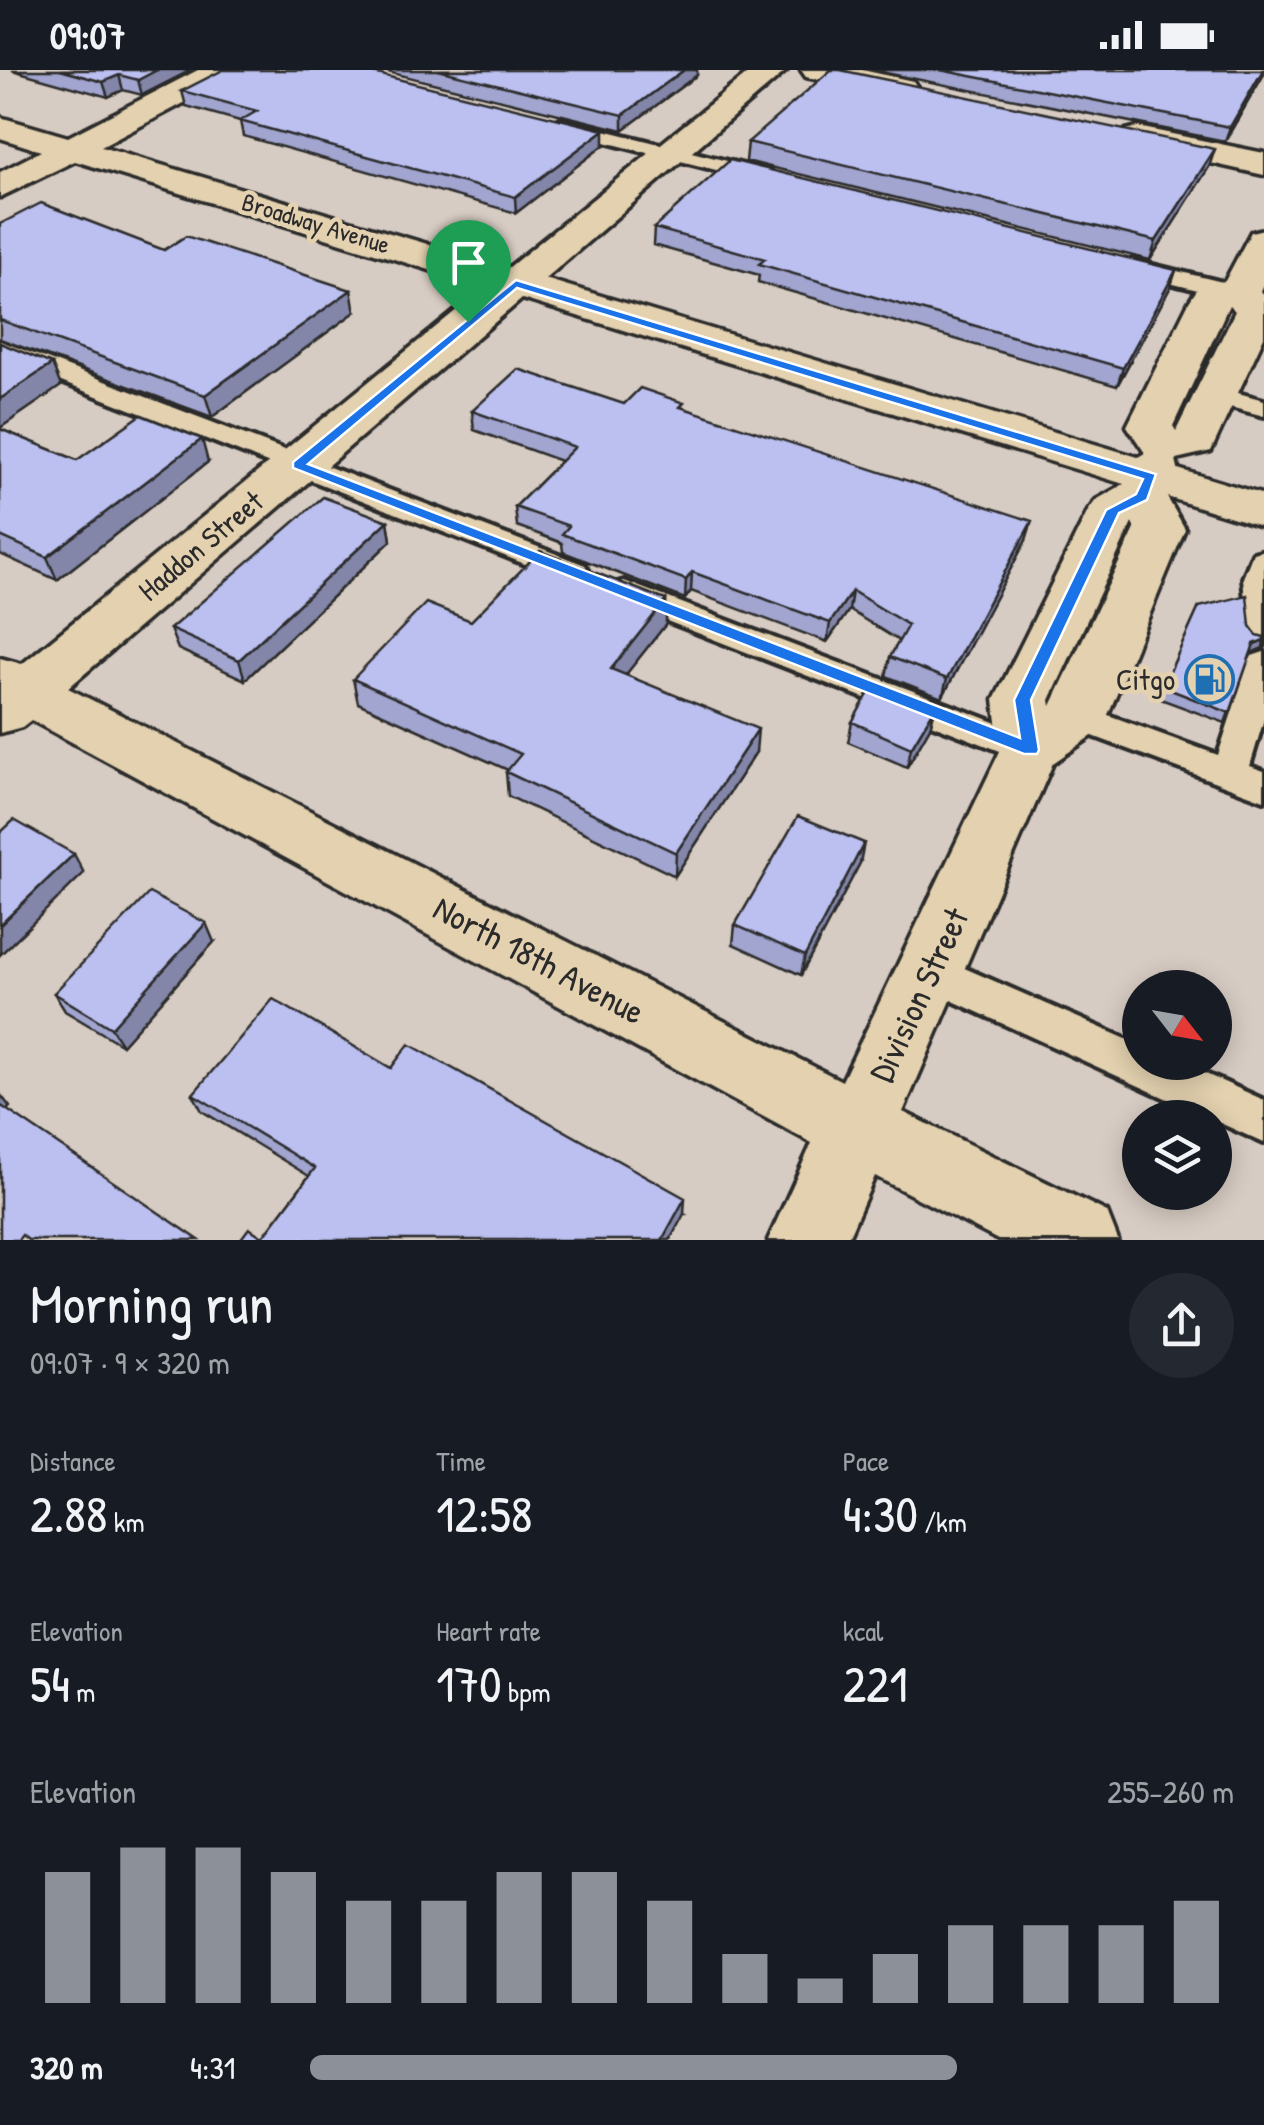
<!DOCTYPE html>
<meta charset="utf-8">
<style>
:root{--surface:#171b24;--page:#242831;--text:#f1f3f6;--muted:#9ea1a6;--accent:#8c9099}
body{margin:0;font-family:"Patrick Hand",sans-serif;background:var(--page);color:var(--text);height:100vh;display:flex;flex-direction:column;font-size:38px;white-space:nowrap}
*{box-sizing:border-box;margin:0}
p{font-size:32px;color:var(--muted)}
.icon{flex:none;width:55px;height:55px;fill:none;stroke:currentColor;stroke-width:2;stroke-linecap:round;stroke-linejoin:round}
.map{position:relative;height:1170px;overflow:hidden}
.details{display:flex;flex-direction:column;background:var(--surface);flex:1}
.details>*{flex:none}
.needle{width:65px;rotate:121deg}
.fabs{position:absolute;left:1122px;top:900px;display:grid;gap:20px}
.fabs a{display:grid;place-items:center;width:110px;height:110px;border-radius:50%;background:var(--surface);box-shadow:0 5px 25px #0003;font-size:50px}
.pin{position:absolute;display:grid;place-items:center;width:85px;height:85px;color:#fff;margin:-102px -42px;border-radius:50% 50% 50% 0;rotate:-45deg;box-shadow:0 0 10px #0007}
.pin .icon{rotate:45deg}
.round{display:grid;place-items:center;flex:none;width:105px;height:105px;border-radius:52px;background:var(--page)}
.head{display:flex;align-items:center;justify-content:space-between;height:170px;padding:0 30px}
h1{font-size:55px;font-weight:600;line-height:75px}
.metrics{display:grid;grid-template-columns:repeat(3,1fr);gap:15px;height:170px;padding:10px 30px}
.metrics div{display:grid;align-content:center}
.metrics b{font-size:50px;font-weight:600}
.metrics small{font-size:28px;font-weight:400}
.metrics p{font-size:28px}
.chart{height:280px;padding:20px 30px}
.chart p{display:flex;justify-content:space-between}
.chart svg{width:100%;height:180px;margin-top:10px;stroke:var(--accent);stroke-width:6}
ul{padding:0 30px;list-style:none;font-size:32px}
li{display:grid;grid-template-columns:160px 120px 1fr;align-items:center;height:75px}
li i{height:25px;border-radius:12px;background:var(--accent)}
.status{display:flex;justify-content:space-between;align-items:center;height:70px;padding:0 50px;background:var(--surface);direction:ltr}
.status svg{height:28px;fill:currentColor}
.map>svg:first-child{display:block}
.lines{fill:none;stroke-linecap:round;stroke-linejoin:round}
.lane-casing{stroke:#2b2b2b;stroke-width:8}
.street-casing{stroke:#2b2b2b;stroke-width:7}
.lane{fill:#e3d1af;fill-rule:evenodd}
.street{fill:#e3d1af;fill-rule:evenodd}
.wall{fill:#a1a5cf;stroke:#2b2b2b;stroke-width:2.5}
.shaded-wall{fill:#8386a9;stroke:#2b2b2b;stroke-width:2.5}
.building{fill:#bbc0f1;stroke:#2b2b2b;stroke-width:2.5}
.route{fill:#1a73e8;stroke:#fff;stroke-width:2.5;fill-rule:evenodd}
.labels{text-anchor:middle;stroke-width:9;stroke-linejoin:round;paint-order:stroke}
.far-street-label{font-size:25px;fill:#2b2b2b;stroke:#e3d1af}
.street-label{font-size:30px;fill:#2b2b2b;stroke:#e3d1af}
.poi-label{font-size:30px;fill:#2b2b2b;stroke:#e3d1af;text-anchor:end}
.near-street-label{font-size:35px;fill:#2b2b2b;stroke:#e3d1af}
</style>
<div class="status"><b>09:07</b><svg viewBox="0 0 49 12"><path d="M0 12V9h3v3zM5 12V6h3v6zM10 12V3h3v9zM15 12V0h3v12zM26 1h20v11H26zM47 4h2v5h-2z"/></svg></div>
<div class="map">
<svg width="1264" height="1170" viewBox="0 0 1264 1170">
<rect width="100%" height="100%" fill="#d7ccc3"/>
<filter id="ink" filterUnits="userSpaceOnUse"><feTurbulence type="fractalNoise" baseFrequency=".01" numOctaves="2"/><feDisplacementMap in="SourceGraphic" scale="20" xChannelSelector="R" yChannelSelector="G"/><feConvolveMatrix kernelMatrix="1 2 1 2 8 2 1 2 1" color-interpolation-filters="sRGB"/></filter>
<g filter="url(#ink)">
<g class="lines">
<defs>
<path id="lane" d="M 560,49 L 771,102 L 774,106 L 764,112 L 553,59 L 550,55 Z
M 1132,190 L 1247,218 L 1251,223 L 1239,230 L 1124,202 L 1120,197 Z
M 0,271 L 585,495 L 589,502 L 585,509 L 574,512 L 563,509 L 0,288 Z
M 1216,317 L 1264,330 L 1264,346 L 1207,331 L 1203,325 L 1207,319 Z
M 1264,480 L 1264,575 L 1253,572 L 1248,564 L 1243,508 L 1253,483 Z
M 624,511 L 1042,670 L 1047,679 L 1042,688 L 1030,692 L 1018,688 L 613,530 L 609,522 L 613,514 Z
M 1264,582 L 1264,649 L 1250,696 L 1264,701 L 1264,730 L 1066,656 L 1061,647 L 1066,638 L 1078,634 L 1218,685 L 1248,594 L 1252,586 Z
M 930,883 L 1140,975 L 1140,992 L 1179,992 L 1264,1030 L 1264,1073 L 916,914 L 910,901 L 916,888 Z"/>
<path id="street" d="M 198,0 L 238,0 L 233,7 L 101,77 L 508,198 L 752,0 L 787,0 L 545,209 L 1138,387 L 1145,383 L 1127,356 L 1189,232 L 1200,215 L 1225,211 L 1251,162 L 1264,159 L 1264,212 L 1260,221 L 1264,224 L 1264,267 L 1211,381 L 1176,389 L 1178,399 L 1264,425 L 1264,457 L 1167,427 L 1185,459 L 1107,647 L 1098,662 L 1053,693 L 903,1042 L 1107,1142 L 1118,1170 L 998,1170 L 875,1106 L 847,1170 L 768,1170 L 812,1073 L 31,650 L 22,657 L 0,663 L 0,588 L 22,594 L 485,217 L 75,91 L 0,127 L 0,102 L 41,81 L 0,68 L 0,47 L 68,67 ZM 522,229 L 1124,414 L 1096,430 L 1088,441 L 994,630 L 1001,679 L 842,1011 L 68,618 ZM 1229,235 L 1235,241 L 1176,361 L 1173,356 ZM 1132,453 L 1135,459 L 1051,636 L 1050,630 Z
M 801,0 L 862,0 L 913,11 L 918,18 L 913,25 L 902,28 L 806,7 Z
M 1138,57 L 1264,83 L 1264,105 L 1126,74 L 1121,67 L 1126,60 Z"/>
</defs>
<use href="#lane" class="lane-casing"/>
<use href="#street" class="street-casing"/>
<use href="#lane" class="lane"/>
<use href="#street" class="street"/>
</g>
<path class="wall" d="M 12,0 L 191,0 L 142,25 L 123,20 L 108,27 Z
M 380,0 L 697,0 L 697,5 L 623,60 Z
M 871,0 L 1264,0 L 1264,4 L 1225,71 Z
M 182,21 L 604,75 L 516,143 L 243,66 L 240,51 L 186,36 Z
M 748,72 L 1209,97 L 1150,190 L 746,91 Z
M 0,154 L 164,180 L 355,242 L 212,347 L 0,269 Z
M 654,158 L 1176,200 L 1170,218 L 1117,316 L 758,212 L 759,205 L 653,175 Z
M 624,334 L 684,338 L 1026,470 L 942,628 L 886,606 L 890,587 L 899,571 L 849,540 L 827,572 L 691,521 L 685,529 L 563,482 L 562,473 L 517,456 L 515,437 L 561,391 L 474,360 L 472,341 Z
M 0,359 L 77,390 L 208,392 L 57,510 L 0,484 Z
M 388,451 L 391,471 L 245,610 L 178,579 L 170,559 Z
M 666,530 L 666,554 L 626,604 L 756,682 L 675,806 L 508,726 L 506,702 L 508,700 L 358,633 L 353,609 Z
M 1199,537 L 1250,556 L 1263,578 L 1250,584 L 1225,653 L 1158,628 Z
M 935,638 L 930,657 L 907,697 L 848,672 L 852,652 Z
M 860,793 L 801,905 L 733,874 L 735,855 Z
M 214,872 L 122,975 L 65,941 L 54,923 Z
M 391,998 L 684,1144 L 263,1167 L 309,1106 L 202,1041 L 193,1024 Z"/>
<path class="shaded-wall" d="M 157,0 L 191,0 L 142,25 L 138,10 Z
M 684,0 L 697,0 L 697,5 L 623,60 L 623,45 Z
M 1263,0 L 1264,4 L 1225,71 L 1230,57 Z
M 119,5 L 123,20 L 108,27 L 103,12 Z
M 604,60 L 604,75 L 516,143 L 515,127 Z
M 1215,79 L 1209,97 L 1150,190 L 1156,171 Z
M 1176,200 L 1170,218 L 1117,316 L 1123,298 Z
M 351,220 L 355,242 L 212,347 L 205,325 Z
M 52,294 L 61,316 L 0,358 L 0,329 Z
M 202,369 L 208,392 L 57,510 L 47,487 Z
M 388,451 L 391,471 L 245,610 L 239,590 Z
M 1032,451 L 1026,470 L 942,628 L 947,609 Z
M 692,502 L 691,521 L 685,529 L 686,510 Z
M 852,521 L 849,540 L 827,572 L 830,553 Z
M 666,530 L 666,554 L 612,622 L 611,599 Z
M 1264,570 L 1263,578 L 1249,584 L 1254,574 Z
M 935,638 L 930,657 L 907,697 L 911,678 Z
M 758,659 L 756,682 L 675,806 L 676,783 Z
M 864,773 L 860,793 L 801,905 L 805,886 Z
M 74,784 L 84,803 L 0,885 L 0,855 Z
M 206,853 L 214,872 L 122,975 L 111,958 Z
M 0,1024 L 10,1037 L 3,1044 L 0,1041 Z
M 685,1128 L 684,1144 L 670,1170 L 662,1170 Z"/>
<path class="building" d="M 60,0 L 157,0 L 138,10 L 119,5 L 103,12 Z
M 223,0 L 361,0 L 604,60 L 515,127 L 240,51 L 257,41 L 182,21 Z
M 438,0 L 684,0 L 623,45 Z
M 831,0 L 840,0 L 1215,79 L 1156,171 L 748,72 Z
M 940,0 L 1263,0 L 1230,57 Z
M 730,90 L 1176,200 L 1123,298 L 759,194 L 765,189 L 654,158 Z
M 41,133 L 164,180 L 186,166 L 351,220 L 205,325 L 0,250 L 0,154 Z
M 0,273 L 52,294 L 0,329 Z
M 518,299 L 624,334 L 640,318 L 684,333 L 680,337 L 1032,451 L 947,609 L 890,587 L 908,555 L 852,521 L 830,553 L 692,502 L 686,510 L 562,464 L 569,456 L 515,437 L 575,377 L 472,341 Z
M 141,345 L 202,369 L 47,487 L 0,466 L 0,359 L 77,390 Z
M 323,427 L 388,451 L 239,590 L 170,559 Z
M 540,481 L 666,530 L 611,599 L 758,659 L 676,783 L 506,702 L 521,684 L 353,609 L 426,533 L 471,551 Z
M 1247,525 L 1250,556 L 1257,565 L 1264,567 L 1264,570 L 1254,574 L 1230,643 L 1163,617 L 1199,537 Z
M 874,614 L 935,638 L 911,678 L 852,652 Z
M 798,746 L 864,773 L 805,886 L 735,855 Z
M 14,750 L 74,784 L 0,855 L 0,763 Z
M 149,823 L 206,853 L 111,958 L 54,923 Z
M 273,929 L 391,998 L 409,974 L 685,1128 L 662,1170 L 240,1170 L 249,1158 L 263,1167 L 315,1098 L 193,1024 Z
M 0,1035 L 199,1170 L 28,1170 L 22,1165 L 18,1170 L 1,1170 L 0,1169 Z"/>
</g>
<path class="route" d="M 516,210 L 1156,404 L 1147,430 L 1119,443 L 1031,630 L 1039,680 L 1037,684 L 1024,684 L 293,398 L 293,392 ZM 517,218 L 1143,409 L 1136,424 L 1106,440 L 1014,630 L 1020,668 L 308,394 Z"/>
<defs>
<symbol id="fuel-ring" viewBox="-11 -11 22 22"><circle r="9.5" fill="#e3d1af" stroke="#1f6fb2" stroke-width="1.5"/><path d="M-5.5-6h7V0h2V4h1.3V-2.5L3-4.5l.8-.8L6-3V5H2.5V1h-1V6h-7ZM-4.2-4.7v3.2H.2V-4.7Z" fill="#1f6fb2"/></symbol>
</defs>
<g fill-rule="evenodd">
<use href="#fuel-ring" x="1182" y="582" width="55" height="55"/>
</g>
<g class="labels">
<g class="far-street-label">
<text transform="translate(316 153) rotate(17)" y="9">Broadway Avenue</text>
</g>
<g class="street-label">
<text transform="translate(201 476) rotate(-40)" y="10">Haddon Street</text>
</g>
<g class="poi-label">
<text x="1175" y="620">Citgo</text>
</g>
<g class="near-street-label">
<text transform="translate(539 890) rotate(28)" y="12">North 18th Avenue</text>
<text transform="translate(919 925) rotate(-65)" y="12">Division Street</text>
</g>
</g>
</svg>
<div class="fabs">
<a><svg class="needle" viewBox="-14 -14 28 28"><path d="M0-13l5 13h-10z" fill="#e53935"/><path d="M0 13l5-13h-10z" fill="#9ea1a6"/></svg></a>
<a><svg class="icon" aria-label="layers" viewBox="0 0 24 24"><path d="M12 4l9 5-9 5-9-5zM3 14l9 5 9-5"/></svg></a>
</div>
<div class="pin" style="left:468px;top:252px;background:#1e9e55"><svg class="icon" aria-label="arrive" viewBox="0 0 24 24"><path d="M6 21V4h12l-3 4 3 4H6"/></svg></div>
</div>
<section class="details">
<div class="head"><div><h1>Morning run</h1><p>09:07 · 9 × 320 m</p></div><a class="round"><svg class="icon" aria-label="share" viewBox="0 0 24 24"><path d="M12 15V3M7 8l5-5 5 5M5 13v7h14v-7"/></svg></a></div>
<div class="metrics">
<div><p>Distance</p><b>2.88<small> km</small></b></div>
<div><p>Time</p><b>12:58</b></div>
<div><p>Pace</p><b>4:30<small> /km</small></b></div>
</div>
<div class="metrics">
<div><p>Elevation</p><b>54<small> m</small></b></div>
<div><p>Heart rate</p><b>170<small> bpm</small></b></div>
<div><p>kcal</p><b>221</b></div>
</div>
<div class="chart"><p><span>Elevation</span>255–260 m</p>
<svg viewBox="0 0 160 44" preserveAspectRatio="none"><path d="M5 44V12M15 44V6M25 44V6M35 44V12M45 44V19M55 44V19M65 44V12M75 44V12M85 44V19M95 44V32M105 44V38M115 44V32M125 44V25M135 44V25M145 44V25M155 44V19"/></svg>
</div>
<ul>
<li><b>320 m</b>4:31<i style="width:70%"></i></li>
</ul>
</section>
